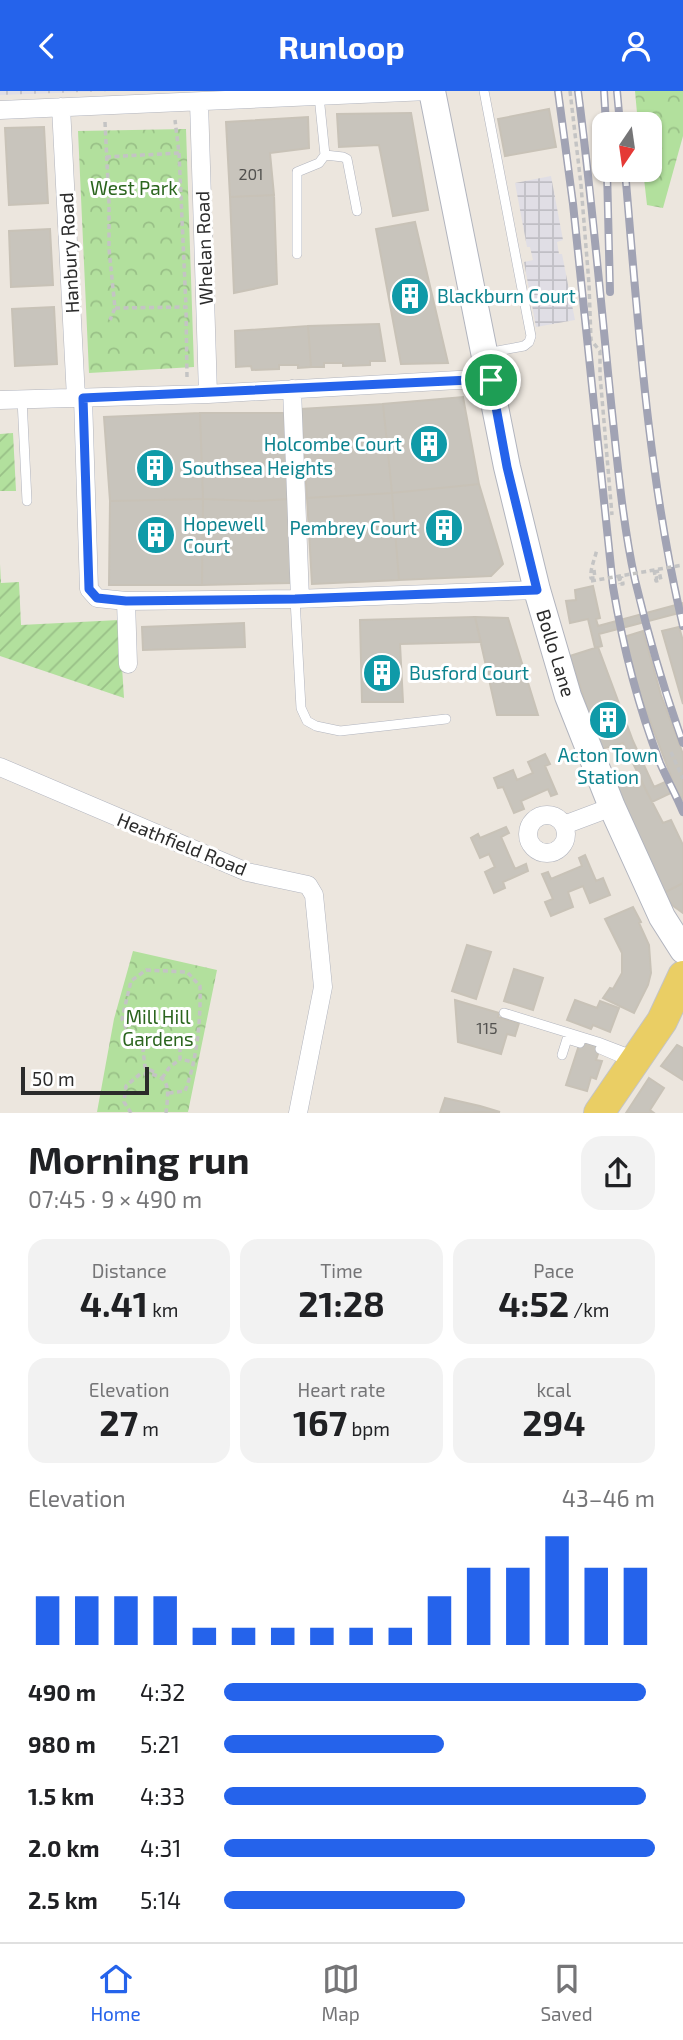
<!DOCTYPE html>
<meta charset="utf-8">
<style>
:root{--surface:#fff;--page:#f2f2f2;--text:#202124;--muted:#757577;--line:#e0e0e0;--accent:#2563eb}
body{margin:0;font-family:"Exo 2",sans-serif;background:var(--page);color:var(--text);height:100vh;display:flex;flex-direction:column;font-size:26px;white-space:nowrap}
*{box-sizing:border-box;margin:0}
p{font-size:23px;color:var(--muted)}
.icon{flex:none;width:38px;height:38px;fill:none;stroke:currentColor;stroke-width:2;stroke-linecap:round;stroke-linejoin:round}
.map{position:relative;height:1022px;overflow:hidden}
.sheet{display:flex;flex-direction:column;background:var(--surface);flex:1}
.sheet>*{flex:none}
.needle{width:46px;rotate:193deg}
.buttons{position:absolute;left:592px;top:21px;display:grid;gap:14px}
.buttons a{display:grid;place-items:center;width:70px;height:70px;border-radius:14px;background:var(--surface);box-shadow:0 2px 5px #0004;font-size:35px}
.scale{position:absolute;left:21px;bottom:18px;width:128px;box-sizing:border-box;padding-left:7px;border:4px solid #2b2b2b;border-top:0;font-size:19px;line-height:24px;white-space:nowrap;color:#2b2b2b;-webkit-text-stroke:5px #fff;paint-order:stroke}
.pin{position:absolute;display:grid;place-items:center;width:60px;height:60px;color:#fff;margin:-30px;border:4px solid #fff;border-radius:50%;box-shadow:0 2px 7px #0007}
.round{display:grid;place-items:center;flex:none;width:74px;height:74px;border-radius:21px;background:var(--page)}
.head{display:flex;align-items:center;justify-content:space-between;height:119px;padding:0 28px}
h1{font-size:38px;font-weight:700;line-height:52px}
.figures{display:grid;grid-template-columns:repeat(3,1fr);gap:10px;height:119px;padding:7px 28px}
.figures div{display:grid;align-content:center;border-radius:18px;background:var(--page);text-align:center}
.figures b{font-size:35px;font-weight:700}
.figures small{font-size:19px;font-weight:400}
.figures p{font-size:19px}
.chart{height:196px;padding:14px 28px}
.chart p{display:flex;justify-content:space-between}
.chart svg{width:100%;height:126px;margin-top:7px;stroke:var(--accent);stroke-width:6}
ul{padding:0 28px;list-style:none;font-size:23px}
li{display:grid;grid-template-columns:112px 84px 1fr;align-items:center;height:52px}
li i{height:18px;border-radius:9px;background:var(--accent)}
header{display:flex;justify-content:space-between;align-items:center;height:91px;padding:0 28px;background:var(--accent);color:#fff;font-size:32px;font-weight:700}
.tabs{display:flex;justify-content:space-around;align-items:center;height:98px;border-top:2px solid var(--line);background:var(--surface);font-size:19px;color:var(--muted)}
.tabs a{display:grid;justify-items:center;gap:4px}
.tabs .current{color:var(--accent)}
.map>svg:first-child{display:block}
.industrial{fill:url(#industrial-grid)}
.forest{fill:url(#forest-crowns)}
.garden{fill:url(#garden-furrows)}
.building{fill:#c8c4bc;stroke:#c8c2b7;stroke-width:2}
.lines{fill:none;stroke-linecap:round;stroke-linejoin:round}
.lane-casing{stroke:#b1b4be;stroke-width:10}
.street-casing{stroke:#b1b4be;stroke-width:19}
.secondary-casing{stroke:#b1b4be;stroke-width:28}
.primary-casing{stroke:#c4c4c4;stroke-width:32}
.path{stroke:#c4c4c4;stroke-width:3.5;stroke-dasharray:5 3.5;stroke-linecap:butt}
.lane{stroke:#fff;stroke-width:9}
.street{stroke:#fff;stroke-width:18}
.secondary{stroke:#fff;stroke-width:26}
.primary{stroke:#eace64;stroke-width:30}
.rail-casing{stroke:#a1a3b4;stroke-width:8}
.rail{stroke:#fff;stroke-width:5;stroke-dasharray:16;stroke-linecap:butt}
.path-bridge{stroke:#c4c4c4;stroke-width:3.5;stroke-dasharray:5 3.5;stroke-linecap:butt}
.route-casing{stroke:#fff;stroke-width:14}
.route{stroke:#2563eb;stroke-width:9}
.labels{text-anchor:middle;stroke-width:6;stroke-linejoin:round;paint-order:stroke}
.number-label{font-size:16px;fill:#52514f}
.park-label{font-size:19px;fill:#2b651e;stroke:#fff}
.street-label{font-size:19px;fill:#2b2b2b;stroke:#fff}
.culture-label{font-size:19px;fill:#0d838f;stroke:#fff;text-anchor:start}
</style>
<header><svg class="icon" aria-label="back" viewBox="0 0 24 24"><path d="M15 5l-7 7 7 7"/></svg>Runloop<svg class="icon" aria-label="person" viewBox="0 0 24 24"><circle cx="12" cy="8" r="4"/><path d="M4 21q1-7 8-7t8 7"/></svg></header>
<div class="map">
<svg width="683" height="1022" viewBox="0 0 683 1022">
<defs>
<pattern id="industrial-grid" width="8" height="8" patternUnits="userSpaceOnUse" patternTransform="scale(1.75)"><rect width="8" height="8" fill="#e0dee5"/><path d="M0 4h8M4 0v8" fill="none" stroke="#c0bfc5"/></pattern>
<pattern id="forest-crowns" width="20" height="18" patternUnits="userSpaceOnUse" patternTransform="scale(1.75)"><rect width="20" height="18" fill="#b2e09d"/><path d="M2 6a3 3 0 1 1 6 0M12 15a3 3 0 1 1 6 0" fill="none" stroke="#99c087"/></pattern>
<pattern id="garden-furrows" width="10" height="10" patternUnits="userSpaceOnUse" patternTransform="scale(1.75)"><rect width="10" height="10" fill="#b2e09d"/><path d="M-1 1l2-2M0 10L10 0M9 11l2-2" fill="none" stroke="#99c087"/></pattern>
</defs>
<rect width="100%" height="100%" fill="#ece6de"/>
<path class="industrial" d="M 0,0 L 112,0 L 0,4 Z
M 551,85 L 563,149 L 557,151 L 559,163 L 562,163 L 575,229 L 536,236 L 524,171 L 533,169 L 530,156 L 527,156 L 515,92 Z"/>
<path class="forest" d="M 635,0 L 683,0 L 683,45 L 663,117 L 647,114 L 643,79 L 649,79 L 649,33 L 638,33 Z
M 186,38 L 194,276 L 89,282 L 78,40 Z
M 133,860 L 217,879 L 188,1021 L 97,1021 L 114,928 Z"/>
<path class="garden" d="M 13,342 L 16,400 L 0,400 L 0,343 Z
M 0,473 L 1,492 L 19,491 L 21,534 L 119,529 L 124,607 L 0,565 Z"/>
<path class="building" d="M 549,18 L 556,56 L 505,65 L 498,28 Z
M 411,22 L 428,119 L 393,125 L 379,54 L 339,56 L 337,23 Z
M 308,26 L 309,57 L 270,62 L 274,104 L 230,106 L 226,31 Z
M 44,36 L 48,112 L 9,114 L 5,37 Z
M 274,104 L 277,193 L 234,202 L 230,106 Z
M 415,131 L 448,272 L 401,273 L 376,138 Z
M 50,138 L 53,194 L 11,196 L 9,140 Z
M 54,216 L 57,273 L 15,275 L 12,218 Z
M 379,233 L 385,270 L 370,270 L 370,274 L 343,275 L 343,272 L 324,272 L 324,276 L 311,276 L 308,235 Z
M 308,235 L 311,276 L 298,277 L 298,274 L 279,274 L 279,278 L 252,279 L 251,275 L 236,276 L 235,240 Z
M 463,306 L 479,393 L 392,402 L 383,313 Z
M 383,313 L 392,402 L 307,407 L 301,318 Z
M 200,322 L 284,322 L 288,408 L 257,410 L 203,408 Z
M 200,322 L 203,408 L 110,410 L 104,326 Z
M 479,393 L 503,473 L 491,485 L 399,489 L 392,402 Z
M 392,402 L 399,489 L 312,493 L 307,407 Z
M 203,408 L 257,410 L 288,408 L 291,492 L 202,494 Z
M 203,408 L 202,494 L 109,494 L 110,410 Z
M 593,495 L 600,527 L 596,528 L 598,535 L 683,512 L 683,521 L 599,543 L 602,555 L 595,557 L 588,528 L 570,532 L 566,510 L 576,509 L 575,499 Z
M 475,526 L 508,527 L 538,624 L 497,624 Z
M 475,526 L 481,551 L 400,553 L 403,611 L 362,611 L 360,529 Z
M 244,532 L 245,556 L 143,559 L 142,536 Z
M 679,536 L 683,550 L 683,613 L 662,540 Z
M 643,540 L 661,604 L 683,663 L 683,710 L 677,699 L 652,711 L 623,652 L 601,658 L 570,565 L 598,556 L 633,650 L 654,696 L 672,688 L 642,609 L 624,546 Z
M 545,663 L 550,673 L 545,675 L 557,703 L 551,705 L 548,698 L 521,710 L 524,718 L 514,722 L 503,696 L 498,697 L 494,687 L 513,679 L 517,689 L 533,682 L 528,671 Z
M 637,682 L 663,732 L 671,729 L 683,754 L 683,792 L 664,802 L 615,692 Z
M 506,736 L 509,742 L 501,746 L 515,778 L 526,773 L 528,780 L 503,791 L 505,797 L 494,802 L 485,781 L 495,776 L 489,763 L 480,767 L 471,747 L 478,743 L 480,747 Z
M 585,764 L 596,790 L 603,787 L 610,804 L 590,812 L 583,795 L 568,801 L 573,816 L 551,825 L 545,811 L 553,808 L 542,783 L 548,781 L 551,788 L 582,775 L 579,767 Z
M 683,792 L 683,822 L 672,814 L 664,802 Z
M 633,816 L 641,831 L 639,832 L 649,854 L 651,882 L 648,894 L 634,922 L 603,907 L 610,897 L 613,898 L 622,882 L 622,862 L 605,828 Z
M 467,854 L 491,861 L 476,908 L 452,900 Z
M 514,878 L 543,887 L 533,919 L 504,910 Z
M 455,909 L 499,922 L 498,926 L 519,932 L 515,945 L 507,943 L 501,963 L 458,951 Z
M 575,909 L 597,917 L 600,910 L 619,917 L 610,941 L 593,934 L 591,938 L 567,929 Z
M 581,948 L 601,954 L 596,969 L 602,970 L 596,988 L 591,986 L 587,1000 L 566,994 Z
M 677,954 L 683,957 L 683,989 L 661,975 Z
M 649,987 L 664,997 L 650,1019 L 654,1022 L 626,1022 Z
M 445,1007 L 480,1015 L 500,1021 L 440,1022 Z"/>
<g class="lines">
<defs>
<path id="lane" d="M 484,0 L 531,245 L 529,251 L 524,255 L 487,262
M 325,64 L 343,66 L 347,68 L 357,120
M 297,163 L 297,81 L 319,72 L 325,64 L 319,5
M 22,308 L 27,410
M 295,508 L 301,617 L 307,630 L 316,635 L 340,640 L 446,628
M 504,922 L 598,951 L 632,964
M 600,958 L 628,970
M 562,964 L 567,948 L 580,952"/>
<path id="street" d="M 199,11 L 208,303
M 61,16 L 76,307
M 0,19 L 428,0
M 292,298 L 300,508
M 83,307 L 89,498 L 97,507 L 126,510 L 295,508 L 537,499
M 0,309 L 208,303 L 458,289 L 491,289
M 126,510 L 128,573
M 0,676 L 247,781 L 308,794 L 314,804 L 323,896 L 298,1022
M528 743a19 19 0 1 1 38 0a19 19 0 1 1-38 0Z
M 564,734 L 612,716"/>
<path id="secondary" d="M 432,0 L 507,376 L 537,499 L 568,605 L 612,716 L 662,826 L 683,859"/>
<path id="primary" d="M 599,1022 L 662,930 L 683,885"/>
</defs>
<use href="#lane" class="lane-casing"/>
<use href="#street" class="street-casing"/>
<use href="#secondary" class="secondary-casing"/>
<use href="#primary" class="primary-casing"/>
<path class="path" d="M 570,0 L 581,94 L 589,193 L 591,249 L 600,260 L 600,284 L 612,424
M 105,31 L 109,112 L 109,158 L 115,217 L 110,229
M 179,62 L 186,216
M 106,66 L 179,62 L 175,29
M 115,217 L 186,216 L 187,287
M 594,479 L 595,487 L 591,487 C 590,477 595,468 597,458
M 654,479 L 656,490 L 661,489 L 659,480 L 655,481 L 657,488 L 658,488
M 619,485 L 620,493 L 623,493 L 622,487 L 619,487 L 620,493
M 671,661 L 683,688
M 148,951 L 126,937 L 122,928 L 131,890 L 146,879 L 187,881 L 200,895 C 201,927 197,970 185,1000 L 169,1002
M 154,981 L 145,976 L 143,959 L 150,947 L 164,944 L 174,947 L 180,958 L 180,968 L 193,971
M 162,987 L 169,977 L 180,968
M 131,1022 L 124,1011 L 126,995 L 140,983 C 171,982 169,996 166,1022"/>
<use href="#lane" class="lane"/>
<use href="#street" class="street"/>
<use href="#secondary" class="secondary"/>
<use href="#primary" class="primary"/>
<defs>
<path id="rail" d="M 558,0 L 573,113 L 613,496 C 623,556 638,615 660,672 C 667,688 676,704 683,721
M 578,0 C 592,107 601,214 612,321 C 618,377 623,434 635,489 C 648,544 664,599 683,652
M 604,0 L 606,33
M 617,0 L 620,33
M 607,79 L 610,201
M 625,79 C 638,231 648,386 683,535"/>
</defs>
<use href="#rail" class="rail-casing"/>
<use href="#rail" class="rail"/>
<path class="path-bridge" d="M 591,490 L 683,474"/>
</g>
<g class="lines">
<defs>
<path id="route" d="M 470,289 L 491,289 L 507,376 L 537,499 L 295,508 L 126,510 L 97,507 L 89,498 L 83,307 Z"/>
</defs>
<use href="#route" class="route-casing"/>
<use href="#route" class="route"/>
</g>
<defs>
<symbol id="building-disc" viewBox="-11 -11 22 22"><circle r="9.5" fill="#0f9aa8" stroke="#fff"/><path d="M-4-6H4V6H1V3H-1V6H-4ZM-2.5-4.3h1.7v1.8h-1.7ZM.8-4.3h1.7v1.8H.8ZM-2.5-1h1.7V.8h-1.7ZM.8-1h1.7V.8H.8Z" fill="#fff"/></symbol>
</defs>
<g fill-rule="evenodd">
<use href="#building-disc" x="388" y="183" width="44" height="44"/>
<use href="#building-disc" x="407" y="331" width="44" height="44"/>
<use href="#building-disc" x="133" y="355" width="44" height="44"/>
<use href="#building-disc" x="422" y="415" width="44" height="44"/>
<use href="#building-disc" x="134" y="422" width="44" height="44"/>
<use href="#building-disc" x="360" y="560" width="44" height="44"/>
<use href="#building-disc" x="586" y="607" width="44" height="44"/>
</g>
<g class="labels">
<g class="number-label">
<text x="251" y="89">201</text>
<text x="487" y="943">115</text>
</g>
<g class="park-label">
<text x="134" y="104">West Park</text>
<text x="158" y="933">Mill Hill<tspan x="158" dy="22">Gardens</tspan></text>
</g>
<g class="street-label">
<text transform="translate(204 157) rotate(-92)" y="7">Whelan Road</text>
<text transform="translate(69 162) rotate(-93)" y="7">Hanbury Road</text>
<text transform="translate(556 562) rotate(73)" y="7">Bollo Lane</text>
<text transform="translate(182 753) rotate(22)" y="7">Heathfield Road</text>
</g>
<g class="culture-label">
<text x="437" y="212">Blackburn Court</text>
<text x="402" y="360" text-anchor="end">Holcombe Court</text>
<text x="182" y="384">Southsea Heights</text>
<text x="183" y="440">Hopewell<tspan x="183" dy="22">Court</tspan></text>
<text x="417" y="444" text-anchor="end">Pembrey Court</text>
<text x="409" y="589">Busford Court</text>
<text x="608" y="671" text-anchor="middle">Acton Town<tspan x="608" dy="22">Station</tspan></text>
</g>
</g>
</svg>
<div class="buttons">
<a><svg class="needle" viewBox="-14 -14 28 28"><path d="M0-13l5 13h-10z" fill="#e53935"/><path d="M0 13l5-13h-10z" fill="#757577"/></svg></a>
</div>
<div class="scale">50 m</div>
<div class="pin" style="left:491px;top:289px;background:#1e9e55"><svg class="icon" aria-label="arrive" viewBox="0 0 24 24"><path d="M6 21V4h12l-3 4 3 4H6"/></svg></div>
</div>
<section class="sheet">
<div class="head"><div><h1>Morning run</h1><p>07:45 · 9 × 490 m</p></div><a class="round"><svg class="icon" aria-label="share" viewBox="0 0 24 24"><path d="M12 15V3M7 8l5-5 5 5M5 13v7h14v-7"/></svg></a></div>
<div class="figures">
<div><p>Distance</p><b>4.41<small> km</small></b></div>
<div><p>Time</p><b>21:28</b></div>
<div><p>Pace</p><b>4:52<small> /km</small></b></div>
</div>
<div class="figures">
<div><p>Elevation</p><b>27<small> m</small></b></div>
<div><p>Heart rate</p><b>167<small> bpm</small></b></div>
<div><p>kcal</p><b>294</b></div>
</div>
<div class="chart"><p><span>Elevation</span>43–46 m</p>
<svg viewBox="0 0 160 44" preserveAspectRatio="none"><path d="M5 44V27M15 44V27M25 44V27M35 44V27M45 44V38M55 44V38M65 44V38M75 44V38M85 44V38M95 44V38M105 44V27M115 44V17M125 44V17M135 44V6M145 44V17M155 44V17"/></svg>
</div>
<ul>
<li><b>490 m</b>4:32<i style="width:98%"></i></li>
<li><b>980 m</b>5:21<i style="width:51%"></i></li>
<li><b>1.5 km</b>4:33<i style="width:98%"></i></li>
<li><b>2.0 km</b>4:31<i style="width:100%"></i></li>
<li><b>2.5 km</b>5:14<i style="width:56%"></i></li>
</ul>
</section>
<nav class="tabs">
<a class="current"><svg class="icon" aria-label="home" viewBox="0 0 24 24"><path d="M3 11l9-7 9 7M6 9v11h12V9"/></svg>Home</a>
<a><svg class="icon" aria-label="map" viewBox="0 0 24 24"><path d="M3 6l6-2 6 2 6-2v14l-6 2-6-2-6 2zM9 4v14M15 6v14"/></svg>Map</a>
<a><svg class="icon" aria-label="saved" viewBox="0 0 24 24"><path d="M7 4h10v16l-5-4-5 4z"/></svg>Saved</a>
</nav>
